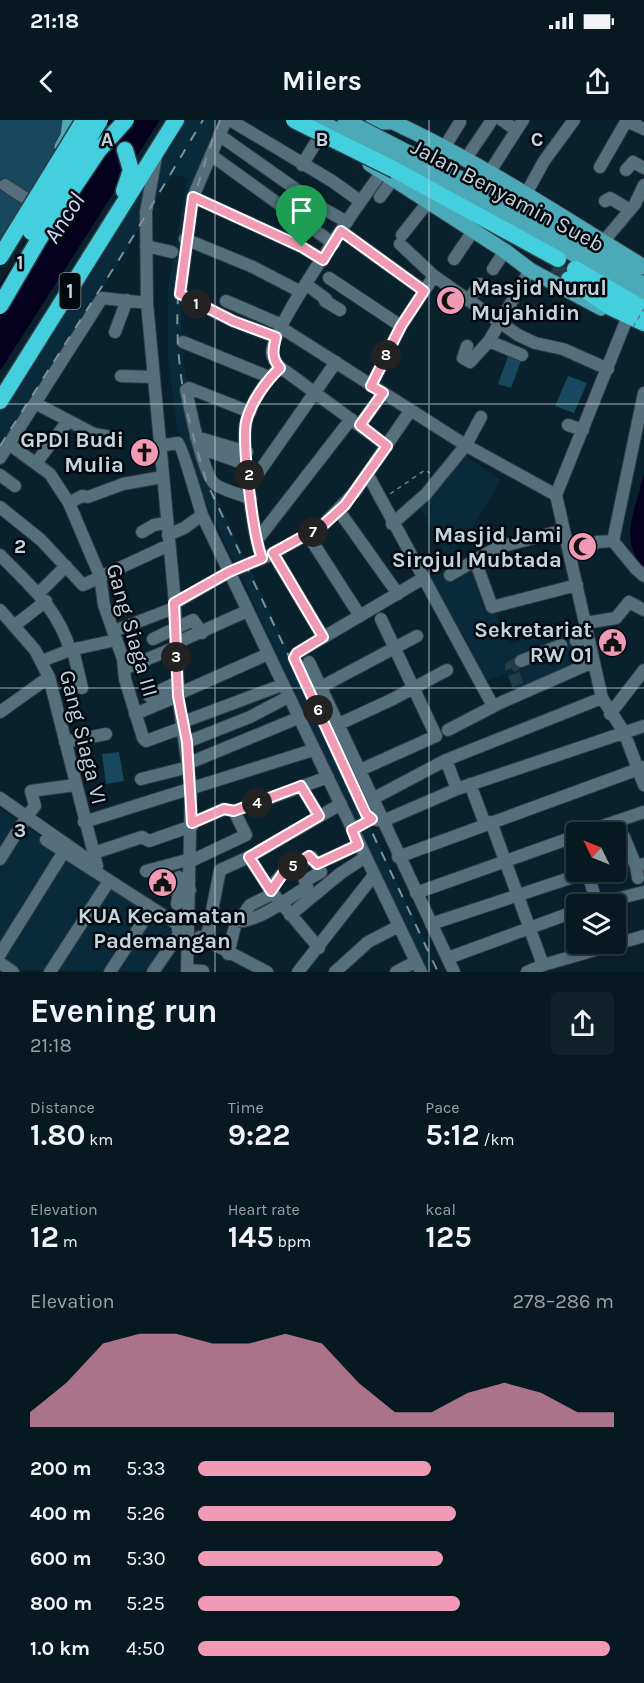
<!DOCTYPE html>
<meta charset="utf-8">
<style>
:root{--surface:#061921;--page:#0f222a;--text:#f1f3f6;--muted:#98a0a5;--line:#27383f;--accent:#f09ab5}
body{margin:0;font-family:Karla,sans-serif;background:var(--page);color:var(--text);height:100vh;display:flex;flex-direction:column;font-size:22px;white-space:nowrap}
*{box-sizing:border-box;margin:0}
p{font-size:20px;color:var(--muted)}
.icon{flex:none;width:33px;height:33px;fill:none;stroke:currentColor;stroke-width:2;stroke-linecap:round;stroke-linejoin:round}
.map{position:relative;height:852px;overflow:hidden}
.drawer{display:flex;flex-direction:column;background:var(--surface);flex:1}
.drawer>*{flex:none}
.needle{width:39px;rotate:313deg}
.controls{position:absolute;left:566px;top:702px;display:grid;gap:12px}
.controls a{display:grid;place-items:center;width:60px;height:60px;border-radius:6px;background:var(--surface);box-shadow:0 3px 9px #0003,0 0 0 2px var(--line);font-size:30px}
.pin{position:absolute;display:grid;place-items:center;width:51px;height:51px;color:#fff;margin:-62px -26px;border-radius:50% 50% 50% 0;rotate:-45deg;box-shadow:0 0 6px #0007}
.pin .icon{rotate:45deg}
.km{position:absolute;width:30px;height:30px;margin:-15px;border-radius:50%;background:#222;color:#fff;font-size:16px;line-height:30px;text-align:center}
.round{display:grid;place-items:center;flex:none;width:63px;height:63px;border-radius:6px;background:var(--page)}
.overview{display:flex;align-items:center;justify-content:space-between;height:102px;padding:0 30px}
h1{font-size:33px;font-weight:700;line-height:45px}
.metrics{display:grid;grid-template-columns:repeat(3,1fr);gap:9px;height:102px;padding:6px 30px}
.metrics div{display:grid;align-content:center}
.metrics b{font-size:30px;font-weight:700}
.metrics small{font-size:16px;font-weight:400}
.metrics p{font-size:16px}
.chart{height:168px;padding:12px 30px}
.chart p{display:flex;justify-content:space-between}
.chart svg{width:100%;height:108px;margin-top:6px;fill:var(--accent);opacity:.7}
ul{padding:0 30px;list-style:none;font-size:20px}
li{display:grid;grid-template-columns:96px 72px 1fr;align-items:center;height:45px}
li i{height:15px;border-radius:8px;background:var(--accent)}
.status{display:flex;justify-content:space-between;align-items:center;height:42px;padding:0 30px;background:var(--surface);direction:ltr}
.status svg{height:16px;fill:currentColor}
header{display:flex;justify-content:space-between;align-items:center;height:78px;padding:0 30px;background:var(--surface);font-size:27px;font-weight:700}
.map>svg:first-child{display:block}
.built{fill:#092a3a}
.green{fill:#17485e}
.water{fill:#05001e}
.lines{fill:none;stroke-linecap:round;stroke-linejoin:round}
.minor-tunnel{stroke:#243c46;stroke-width:12;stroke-dasharray:12 6;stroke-linecap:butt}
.highway-tunnel{stroke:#243c46;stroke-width:16;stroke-dasharray:16 8;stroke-linecap:butt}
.minor-casing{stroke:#303a44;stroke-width:14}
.major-casing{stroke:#303a44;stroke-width:17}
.highway-casing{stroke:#303a44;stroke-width:19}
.path{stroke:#6a7d87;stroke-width:1.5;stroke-dasharray:4.5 4.5;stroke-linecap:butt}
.minor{stroke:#556f7d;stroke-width:12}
.major{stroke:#4ba9b8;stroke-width:15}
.highway{stroke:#44cfdf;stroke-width:16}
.rail{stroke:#7e9099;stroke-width:2;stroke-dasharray:10 10;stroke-linecap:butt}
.major-bridge-casing{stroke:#303a44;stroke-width:17;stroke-linecap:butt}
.highway-bridge-casing{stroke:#303a44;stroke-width:19;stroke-linecap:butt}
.path-bridge{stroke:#6a7d87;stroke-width:1.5;stroke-dasharray:4.5 4.5;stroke-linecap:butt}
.major-bridge{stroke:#4ba9b8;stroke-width:15}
.highway-bridge{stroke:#44cfdf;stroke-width:16}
.route-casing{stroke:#fff;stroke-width:12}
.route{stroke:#f09ab5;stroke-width:8}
.grid{fill:none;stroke:#c6d4dc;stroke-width:1.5;stroke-opacity:0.55}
.labels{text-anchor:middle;stroke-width:5;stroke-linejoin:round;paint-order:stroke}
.shield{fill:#02090e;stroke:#8b979e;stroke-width:1.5}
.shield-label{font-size:21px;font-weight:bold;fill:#c6d4dc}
.street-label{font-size:22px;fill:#c6d4dc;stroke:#02090e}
.poi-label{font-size:22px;font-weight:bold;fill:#c6d4dc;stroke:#02090e;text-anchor:end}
.water-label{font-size:24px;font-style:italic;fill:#d3d5ff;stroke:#02090e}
.grid-label{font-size:20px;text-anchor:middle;font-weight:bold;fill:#c6d4dc;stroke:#02090e;stroke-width:5;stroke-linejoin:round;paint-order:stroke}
</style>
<div class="status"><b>21:18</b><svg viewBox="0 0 49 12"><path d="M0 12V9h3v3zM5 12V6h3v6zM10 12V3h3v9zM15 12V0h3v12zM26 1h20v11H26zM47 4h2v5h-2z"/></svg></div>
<header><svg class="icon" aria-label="back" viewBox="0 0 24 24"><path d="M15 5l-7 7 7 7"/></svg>Milers<svg class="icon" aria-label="share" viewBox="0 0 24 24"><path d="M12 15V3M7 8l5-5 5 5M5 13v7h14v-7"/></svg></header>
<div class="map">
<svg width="644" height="852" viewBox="0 0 644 852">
<rect width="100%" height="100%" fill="#08212c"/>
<path class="built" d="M 176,0 L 224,0 L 207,43 L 181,158 L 181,222 L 195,316 L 209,361 L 433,838 L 426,852 L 199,367 L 177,308 L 168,240 L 168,169 L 187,59 L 173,53 L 126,132 L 0,330 L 0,281 Z
M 461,333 L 501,360 L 470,412 L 454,422 L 465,439 L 471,444 L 498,497 L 499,509 L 502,508 L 510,525 L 570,499 L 586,540 L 514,570 L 506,553 L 486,561 L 470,534 L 466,519 L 428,458 L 451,446 L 419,385 Z
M 0,688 L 171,810 L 171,839 L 162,852 L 0,850 Z"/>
<path class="green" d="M 0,0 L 70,0 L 68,17 L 0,126 Z
M 508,236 L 521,241 L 511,268 L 498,264 Z
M 568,256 L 587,263 L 574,293 L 555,286 Z
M 119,632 L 124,661 L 106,664 L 102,634 Z"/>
<path class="water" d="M 105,0 L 160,0 L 0,251 L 0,164 Z
M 644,353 L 644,448 C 617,422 637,385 644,353 Z"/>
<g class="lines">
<path class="minor-tunnel" d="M 518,565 L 511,547 L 521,541"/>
<path class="highway-tunnel" d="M 553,148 L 569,159"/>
<defs>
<path id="minor" d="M 226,0 L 193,77 L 180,174 L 233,201 L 276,217
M 230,0 L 332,61 L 360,81
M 502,0 L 516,10
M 635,0 L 633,4 L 644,9
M 219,15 L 324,89 L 347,102
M 444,28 L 460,2
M 211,35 L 334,124
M 156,37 L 146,92 L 147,183 L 175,483 L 178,576 L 191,668 L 187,852
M 465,40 L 492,0
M 302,45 L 320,16
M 600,47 L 627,0
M 626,50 L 633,42 L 644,48
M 382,52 C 362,79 272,206 272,232 C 272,238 276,243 280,247 L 387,326
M 489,53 L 523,0
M 5,65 L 28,80
M 527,72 L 544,41 L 574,0
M 193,77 L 302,127 L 323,140
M 380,77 L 393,59
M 605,81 L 610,78 L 630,90
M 341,111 L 424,171
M 402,115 L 428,82
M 185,119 L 253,147 L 301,172
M 603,122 L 635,84 L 644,65
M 400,124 L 434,156 L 518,215 L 535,223 L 563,229 L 608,249
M 146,126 L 172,132
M 454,139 L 473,111
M 493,149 L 505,131
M 329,158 L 401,206
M 307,165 L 326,179 L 325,181 L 340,190
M 469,179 L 480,164
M 226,181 L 282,205
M 626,201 L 556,375 L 602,578 L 624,612 L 644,665
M 280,207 L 467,326 L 556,375
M 115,212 L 127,180
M 183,222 L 269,257
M 467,226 L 463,238 L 470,242 L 489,221
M 522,235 L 489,221 L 530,150
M 121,256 L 153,257
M 371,266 L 401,206 L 434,156
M 644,273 L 613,421 L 636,449 L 644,456
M 35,283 L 94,314 L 111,317
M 250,292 L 189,268 L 186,270 C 190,287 203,357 216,365 C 225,371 240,374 251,379
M 360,305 L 383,273
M 568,305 L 583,310
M 196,317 L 247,332
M 9,324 L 50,354 L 69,383 L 100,456 L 104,485 L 123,539 L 125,559 L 143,618 L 146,621 L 184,607
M 159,326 L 178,323 C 182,326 199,385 202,395 L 421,852
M 200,328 L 248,345
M 0,338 L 102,178 L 147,183
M 36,343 L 68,301
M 0,355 L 15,366
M 368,355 L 493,586
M 250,365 L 336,242
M 69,383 L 82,376 L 88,377 L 123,364 L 162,357
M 0,387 L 41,420 L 83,465 L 169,425
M 339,391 L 398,474
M 392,404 L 426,374 L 466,325 L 481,297
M 142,412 L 154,405 L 166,403
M 168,415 L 184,408 L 202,395
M 308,415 L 360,496
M 257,420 L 351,299
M 569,432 L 581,433 L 597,422 L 613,421
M 273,433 L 323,517
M 0,435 C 29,465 58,488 70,530
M 262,438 C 253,417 241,324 246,302 C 251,282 266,260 280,247
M 475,440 L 492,487 L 577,465
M 450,455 L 496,428 L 564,410
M 39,473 L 66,446
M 175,483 L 229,452 L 268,436 L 322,406 L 354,373 L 410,291
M 0,490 L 35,530 L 49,557 L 97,746 L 0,678
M 585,503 L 616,498 L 629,482 L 644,490
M 14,506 L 46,481
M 114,511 L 174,488
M 153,519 L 193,500 L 202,513
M 576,521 L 588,516
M 176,523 L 247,491
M 73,530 L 82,568
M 42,541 L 70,530 L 116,520
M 521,541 L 561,525
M 309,542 L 454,852
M 124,549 L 176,527
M 321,567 L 417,516
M 178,574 L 268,534
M 149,576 L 178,562
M 0,592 L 49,557
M 135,594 L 178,576
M 610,594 L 644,550
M 183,602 L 282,565
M 339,604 L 393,579 L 447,550
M 448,610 L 500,583 L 593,542
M 65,622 L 106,614
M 187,622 L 250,597 L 288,577
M 446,640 L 457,669
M 189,643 L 298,598
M 360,650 L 436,616 L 381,499
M 141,659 L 189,647
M 470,664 L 485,704
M 301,666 L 319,696
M 378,676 L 446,640 L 602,578
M 26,697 L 35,686 L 31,671 L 75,665
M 383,701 L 372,699 L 366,694 L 294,538 L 297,533 L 422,459
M 383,701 L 457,669 L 644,606
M 84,702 L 313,630
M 491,702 L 543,845
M 192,703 L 224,689 L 234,691 L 328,657
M 585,712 L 644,692
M 615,719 L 624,717 L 636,746 L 644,744
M 46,720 L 177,804 L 179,814 L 153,852
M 94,733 L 142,717 L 149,721 L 192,706
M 249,737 L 271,771 L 319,828
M 398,737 L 644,647
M 0,739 L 22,704
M 191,741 L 246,715 L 234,691
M 317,744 L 358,725
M 636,746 L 638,758
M 146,751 L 191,739
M 179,772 L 179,757
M 416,773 L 576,716
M 177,784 L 179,772 L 190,770
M 596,784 L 644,772
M 290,795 L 341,753 L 364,738
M 431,804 L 582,754 L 589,757 L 597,784
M 200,817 L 267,852
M 206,821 L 220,750 L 249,737 L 341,684
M 0,834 L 63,733
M 228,834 L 236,802 C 263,800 284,780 307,767 L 305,761 L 321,752 L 312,737 L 284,752 L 275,762 L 268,776 L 250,785 L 243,795 L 244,801
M 448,838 L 576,791
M 0,843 L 13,852
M 187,850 L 203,851
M 50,852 L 109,761
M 110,852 L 152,788
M 298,852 L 374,755
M 335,852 L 368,822 L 399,806
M 396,852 L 415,842
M 527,852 L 543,845 L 644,816"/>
<path id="major" d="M 361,22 L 366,11 L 375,2 L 393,2 C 481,43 562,97 644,147
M 62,27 L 68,16 L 70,0
M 401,29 L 532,94 L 644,165
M 396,40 L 552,121 L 644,177
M 370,44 L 505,131 L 530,150 L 601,188"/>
<path id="highway" d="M 395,50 L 558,139
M 124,71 L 131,50 L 125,30
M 575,149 L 644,189
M 569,159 L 612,188 L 644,203
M 0,281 L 176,0"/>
</defs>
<use href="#minor" class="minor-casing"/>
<use href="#major" class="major-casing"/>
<use href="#highway" class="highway-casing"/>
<path class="path" d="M 390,374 L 425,350 L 430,353"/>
<use href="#minor" class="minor"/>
<use href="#major" class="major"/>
<use href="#highway" class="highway"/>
<path class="rail" d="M 220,0 C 184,95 166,180 185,281 C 190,308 199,335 206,361 L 438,852
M 0,326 L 120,138 L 203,0"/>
<defs>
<path id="major-bridge" d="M 317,0 L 396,40
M 345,0 L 401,29"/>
<path id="highway-bridge" d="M 294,0 L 395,50
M 31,112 L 100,0
M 0,137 L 84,0
M 0,186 L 39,119 L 98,31 L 126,0"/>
</defs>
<use href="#major-bridge" class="major-bridge-casing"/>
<use href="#highway-bridge" class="highway-bridge-casing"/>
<path class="path-bridge" d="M 633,207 L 644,189"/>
<use href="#major-bridge" class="major-bridge"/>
<use href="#highway-bridge" class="highway-bridge"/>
</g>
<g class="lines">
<defs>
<path id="route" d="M 193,77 L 302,127 L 323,140 L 341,111 L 424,171 L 401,206 L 371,266 L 383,273 L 360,305 L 387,326 L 345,385 L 322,406 L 273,433 L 323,517 L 297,533 L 294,538 L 366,694 L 372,699 L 352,710 L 358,725 L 317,744 L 309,736 L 284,752 L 271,771 L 249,737 L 319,696 L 301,666 L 234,691 L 224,689 L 192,703 L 187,622 L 178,576 L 174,483 L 229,452 L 262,438 C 253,416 242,325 246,302 C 251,282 266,261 280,248 C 271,238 273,229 276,217 L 233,201 L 180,174 Z"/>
</defs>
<use href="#route" class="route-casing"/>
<use href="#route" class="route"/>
</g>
<path class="grid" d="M 215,0 L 215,852M 429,0 L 429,852M 0,284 L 644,284M 0,568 L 644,568"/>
<defs>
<symbol id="mosque-disc" viewBox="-11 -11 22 22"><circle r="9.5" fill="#f09ab5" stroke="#02090e"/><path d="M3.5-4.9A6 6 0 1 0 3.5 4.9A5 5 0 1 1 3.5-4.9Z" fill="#111"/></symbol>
<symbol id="church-disc" viewBox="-11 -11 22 22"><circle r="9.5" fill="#f09ab5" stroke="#02090e"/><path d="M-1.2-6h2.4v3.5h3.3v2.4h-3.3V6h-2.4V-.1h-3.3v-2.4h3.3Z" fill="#111"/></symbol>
<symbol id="civic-disc" viewBox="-11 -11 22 22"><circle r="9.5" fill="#f09ab5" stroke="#02090e"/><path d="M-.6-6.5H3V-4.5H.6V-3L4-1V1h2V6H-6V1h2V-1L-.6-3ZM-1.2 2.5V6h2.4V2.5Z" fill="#111"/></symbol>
</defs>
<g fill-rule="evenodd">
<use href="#mosque-disc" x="434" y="164" width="33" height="33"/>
<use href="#church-disc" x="128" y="316" width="33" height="33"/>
<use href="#mosque-disc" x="566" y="410" width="33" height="33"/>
<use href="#civic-disc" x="596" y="506" width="33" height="33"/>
<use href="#civic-disc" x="146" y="746" width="33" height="33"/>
</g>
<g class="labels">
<rect class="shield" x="59.5" y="153" width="21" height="36" rx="4.5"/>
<g class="shield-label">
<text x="70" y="178">1</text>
</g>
<g class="street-label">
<text transform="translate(508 75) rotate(28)" y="8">Jalan Benyamin Sueb</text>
<text transform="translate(133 510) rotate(74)" y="8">Gang Siaga III</text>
<text transform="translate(84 617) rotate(76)" y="8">Gang Siaga VI</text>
</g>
<g class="poi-label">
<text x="471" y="175" text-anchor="start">Masjid Nurul<tspan x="471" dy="25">Mujahidin</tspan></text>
<text x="124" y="327">GPDI Budi<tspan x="124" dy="25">Mulia</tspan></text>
<text x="562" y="422">Masjid Jami<tspan x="562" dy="25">Sirojul Mubtada</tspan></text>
<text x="592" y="517">Sekretariat<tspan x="592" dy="25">RW 01</tspan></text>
<text x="162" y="803" text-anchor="middle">KUA Kecamatan<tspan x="162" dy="25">Pademangan</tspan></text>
</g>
<g class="water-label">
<text transform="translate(64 98) rotate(-57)" y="8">Ancol</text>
</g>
</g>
<g class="grid-label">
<text x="107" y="26">A</text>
<text x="322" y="26">B</text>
<text x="537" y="26">C</text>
<text x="20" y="149">1</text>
<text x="20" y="433">2</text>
<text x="20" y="717">3</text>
</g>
</svg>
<div class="controls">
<a><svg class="needle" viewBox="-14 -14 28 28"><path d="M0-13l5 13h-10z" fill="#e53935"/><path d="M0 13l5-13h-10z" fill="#98a0a5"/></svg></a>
<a><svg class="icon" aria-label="layers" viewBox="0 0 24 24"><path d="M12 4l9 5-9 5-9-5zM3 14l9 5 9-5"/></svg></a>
</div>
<div class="pin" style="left:302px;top:127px;background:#1e9e55"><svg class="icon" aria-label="arrive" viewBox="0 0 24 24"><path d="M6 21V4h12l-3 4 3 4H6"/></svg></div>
<b class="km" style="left:196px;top:184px">1</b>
<b class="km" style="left:249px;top:355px">2</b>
<b class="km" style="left:176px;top:537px">3</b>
<b class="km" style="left:257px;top:683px">4</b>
<b class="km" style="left:293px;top:746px">5</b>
<b class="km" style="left:318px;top:590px">6</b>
<b class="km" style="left:313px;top:412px">7</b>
<b class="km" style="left:386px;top:235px">8</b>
</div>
<section class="drawer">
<div class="overview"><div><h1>Evening run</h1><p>21:18</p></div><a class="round"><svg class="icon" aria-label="share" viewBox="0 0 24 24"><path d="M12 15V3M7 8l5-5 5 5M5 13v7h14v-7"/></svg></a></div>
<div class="metrics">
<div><p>Distance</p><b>1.80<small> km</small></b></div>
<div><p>Time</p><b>9:22</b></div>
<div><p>Pace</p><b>5:12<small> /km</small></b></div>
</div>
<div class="metrics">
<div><p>Elevation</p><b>12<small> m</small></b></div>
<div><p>Heart rate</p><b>145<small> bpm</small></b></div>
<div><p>kcal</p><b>125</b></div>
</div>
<div class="chart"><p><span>Elevation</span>278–286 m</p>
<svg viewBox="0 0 160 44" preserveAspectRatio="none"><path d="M0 44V38L10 26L20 10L30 6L40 6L50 10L60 10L70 6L80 10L90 26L100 38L110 38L120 30L130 26L140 30L150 38L160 38V44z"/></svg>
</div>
<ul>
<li><b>200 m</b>5:33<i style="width:56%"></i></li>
<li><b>400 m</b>5:26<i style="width:62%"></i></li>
<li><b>600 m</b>5:30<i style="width:59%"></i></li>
<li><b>800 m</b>5:25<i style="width:63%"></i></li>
<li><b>1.0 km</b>4:50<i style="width:99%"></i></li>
</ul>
</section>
